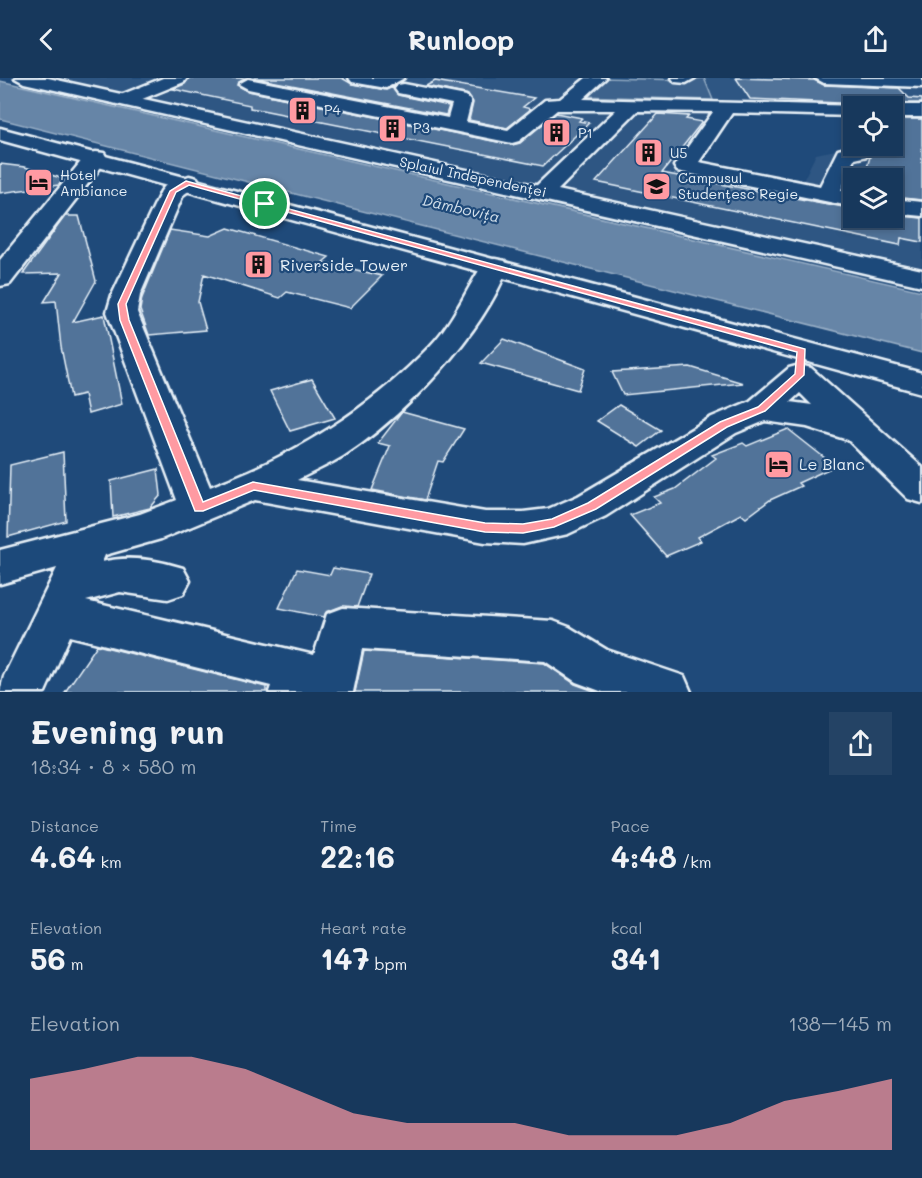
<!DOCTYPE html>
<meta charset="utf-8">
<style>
:root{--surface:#17385c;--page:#244365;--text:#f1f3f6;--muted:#9eacbb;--line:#365272;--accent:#ff9aa2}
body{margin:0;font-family:Mali,sans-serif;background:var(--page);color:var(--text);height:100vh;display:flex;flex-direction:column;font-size:22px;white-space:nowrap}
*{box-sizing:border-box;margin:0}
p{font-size:20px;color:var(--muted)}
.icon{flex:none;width:33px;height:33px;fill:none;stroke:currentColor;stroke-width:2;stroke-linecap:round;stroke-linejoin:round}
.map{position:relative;height:614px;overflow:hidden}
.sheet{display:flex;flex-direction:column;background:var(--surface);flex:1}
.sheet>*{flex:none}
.fabs{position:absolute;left:843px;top:18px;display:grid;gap:12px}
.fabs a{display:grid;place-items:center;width:60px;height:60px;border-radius:0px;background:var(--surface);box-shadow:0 3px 9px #0003,0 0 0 2px var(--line);font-size:30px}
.pin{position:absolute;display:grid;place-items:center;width:51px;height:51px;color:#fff;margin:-26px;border:3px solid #fff;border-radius:50%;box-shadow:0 2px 6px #0007}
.round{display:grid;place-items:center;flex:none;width:63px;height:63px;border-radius:0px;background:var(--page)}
.overview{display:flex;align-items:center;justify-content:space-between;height:102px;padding:0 30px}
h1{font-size:33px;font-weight:800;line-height:45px}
.figures{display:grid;grid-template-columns:repeat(3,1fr);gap:9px;height:102px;padding:6px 30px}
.figures div{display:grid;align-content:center}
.figures b{font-size:30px;font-weight:800}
.figures small{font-size:16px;font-weight:400}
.figures p{font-size:16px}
.chart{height:168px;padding:12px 30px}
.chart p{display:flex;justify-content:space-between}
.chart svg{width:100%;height:108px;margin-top:6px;fill:var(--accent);opacity:.7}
header{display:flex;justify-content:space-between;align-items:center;height:78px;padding:0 30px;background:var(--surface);font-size:27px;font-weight:800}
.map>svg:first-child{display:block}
.built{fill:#2e5683}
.green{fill:#3c628c;stroke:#92aac2;stroke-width:1.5}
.water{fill:#6685a7;stroke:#9ab0c7;stroke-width:1.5}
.building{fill:#517399;stroke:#e8f1f8;stroke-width:1.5}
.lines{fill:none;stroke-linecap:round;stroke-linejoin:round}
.minor-casing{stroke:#e8f1f8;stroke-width:5}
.major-casing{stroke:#e8f1f8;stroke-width:5}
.minor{fill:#1f4a7a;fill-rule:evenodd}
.major{fill:#1f4a7a;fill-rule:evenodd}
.route{fill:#ff9aa2;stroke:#fff;stroke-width:1.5;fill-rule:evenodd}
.labels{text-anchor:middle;stroke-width:4.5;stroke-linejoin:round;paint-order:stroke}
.far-poi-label{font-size:14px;fill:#e8f1f8;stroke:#1f4a7a;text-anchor:start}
.far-street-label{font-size:14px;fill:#e8f1f8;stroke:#1f4a7a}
.far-water-label{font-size:15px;font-style:italic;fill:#d4e1ec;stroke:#1f4a7a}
.poi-label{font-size:16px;fill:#e8f1f8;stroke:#1f4a7a;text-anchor:start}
</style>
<header><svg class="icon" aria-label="back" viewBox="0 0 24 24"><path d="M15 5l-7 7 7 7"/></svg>Runloop<svg class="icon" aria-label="share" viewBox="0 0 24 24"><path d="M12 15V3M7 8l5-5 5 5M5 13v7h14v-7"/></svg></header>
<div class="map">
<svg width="922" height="614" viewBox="0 0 922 614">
<rect width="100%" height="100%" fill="#1f4a7a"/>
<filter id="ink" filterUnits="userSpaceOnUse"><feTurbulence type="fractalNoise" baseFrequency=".0167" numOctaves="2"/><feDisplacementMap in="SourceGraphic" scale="12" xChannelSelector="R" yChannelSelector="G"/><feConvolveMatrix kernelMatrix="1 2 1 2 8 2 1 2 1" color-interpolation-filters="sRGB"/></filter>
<g filter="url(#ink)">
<path class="built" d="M 50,0 L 922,0 L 922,28 L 726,24 L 678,90 L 853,125 L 854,140 L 892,140 L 893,132 L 922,135 L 922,189 Z
M 893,38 L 922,38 L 922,129 L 893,124 L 892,100 L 854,100 L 853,117 L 801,107 L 816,76 L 855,68 L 892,68 Z"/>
<path class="green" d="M 602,0 L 685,2 L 704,0 L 713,22 L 580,18 Z"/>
<path class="water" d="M 0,3 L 922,213 L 922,275 L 0,41 Z"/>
<path class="building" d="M 189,0 L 245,0 L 237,7 L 248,13 L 512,67 L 520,65 L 556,35 L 582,40 L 579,43 L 589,45 L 543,88 L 262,32 L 250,30 L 250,27 L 173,11 L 185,6 Z
M 255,0 L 342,0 L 352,6 L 386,12 L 393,9 L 398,17 L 449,28 L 446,37 Z
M 736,0 L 814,2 L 824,7 L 899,10 L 909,20 L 922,21 L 922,25 L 862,26 L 750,21 Z
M 435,3 L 534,20 L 523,29 L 531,31 L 507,50 L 469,42 L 473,25 L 468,17 L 426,8 Z
M 658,36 L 689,38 L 686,41 L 702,44 L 662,95 L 854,131 L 854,140 L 892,140 L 892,137 L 922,140 L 922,164 L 901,160 L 900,167 L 596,104 Z
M 892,41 L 922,41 L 922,122 L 892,119 L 892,100 L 864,100 L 873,68 L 892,68 Z
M 0,86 L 25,89 L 64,101 L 59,107 L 0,115 Z
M 65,138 L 79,138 L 96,203 L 73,244 L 104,237 L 122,326 L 88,336 L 84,316 L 71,319 L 61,269 L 56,223 L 44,224 L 62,195 L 23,196 Z
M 228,150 L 329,179 L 323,184 L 382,198 L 350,230 L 287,214 L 280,220 L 204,196 L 198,224 L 206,252 L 149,257 L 140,232 L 142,220 L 170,152 L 210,158 Z
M 504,261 L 585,291 L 578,312 L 481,285 Z
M 690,289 L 743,305 L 623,317 L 612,294 Z
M 312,301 L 335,340 L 290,353 L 270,313 Z
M 619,327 L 661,352 L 639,369 L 597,343 Z
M 402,334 L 464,351 L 443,384 L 438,383 L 425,422 L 372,412 L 390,368 L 378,365 Z
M 788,351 L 835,388 L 798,405 L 801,408 L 770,422 L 746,440 L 741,436 L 698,459 L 701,463 L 666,478 L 630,437 L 660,425 L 654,419 L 675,411 L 716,380 L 712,377 L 743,365 L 747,368 Z
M 63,374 L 66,443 L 8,459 L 10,387 Z
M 158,391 L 161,417 L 150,430 L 113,439 L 111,403 Z
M 333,490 L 369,496 L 357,529 L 342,528 L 326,534 L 324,539 L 279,530 L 297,491 L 330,497 Z
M 97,567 L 266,609 L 266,614 L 65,614 Z
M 364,573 L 544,585 L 575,606 L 597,614 L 355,614 Z"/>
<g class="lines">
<defs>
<path id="minor" d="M 163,0 L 187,0 L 184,4 L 130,26 L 118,26 L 115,22 L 118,18 Z
M 349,0 L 404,0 L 386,10 L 352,4 Z
M 586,0 L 606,0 L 583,21 L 861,28 L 854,28 L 854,38 L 732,35 L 699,84 L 820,108 L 838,72 L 850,69 L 854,64 L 854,68 L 871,68 L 867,78 L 854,81 L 841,112 L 854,115 L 854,129 L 677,93 L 674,88 L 713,34 L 637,33 L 551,119 L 535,119 L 531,114 L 535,109 L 616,32 L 557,32 L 519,63 L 512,65 L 248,11 L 239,6 L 248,1 L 448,40 L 452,26 L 398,15 L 395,11 L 398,7 L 404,6 L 466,18 L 471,24 L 466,44 L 508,52 L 545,22 L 560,21 Z
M 672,0 L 695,0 L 686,5 L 675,4 Z
M 815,0 L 922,0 L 922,9 L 824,5 Z
M 892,27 L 922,27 L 922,39 L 892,39 L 892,28 L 887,28 Z
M 96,74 L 104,75 L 107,80 L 104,85 L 10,206 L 0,208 L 0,182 L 88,75 Z
M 189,98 L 197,100 L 200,105 L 183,117 L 140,217 L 137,234 L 210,409 C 295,377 368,333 431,267 C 454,243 467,210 485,183 L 495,181 L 505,183 L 508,189 C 483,256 403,340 343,378 C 328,387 312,394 297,402 L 485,434 L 523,434 L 548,431 L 578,418 L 712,339 L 750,323 L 789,290 L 800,287 L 811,290 L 922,389 L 922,425 L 908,421 L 848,362 L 807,349 L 765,343 L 736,355 L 606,438 L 568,456 L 523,466 L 485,464 L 255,422 L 161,461 L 105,477 L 102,484 C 128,477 158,482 183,490 L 190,503 L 183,516 L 168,521 L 120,514 L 86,523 L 314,577 L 327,536 L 343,530 L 553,543 L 569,549 L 607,572 L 684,598 L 691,614 L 603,614 L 576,604 L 545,583 L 362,571 L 353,614 L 269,614 L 271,608 L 70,558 L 45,614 L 0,614 L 4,598 L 57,490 L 0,506 L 0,472 L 140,436 L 177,422 L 107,234 L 112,217 L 161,113 L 165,108 ZM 800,315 L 812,327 L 790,324 Z
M 892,121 L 922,124 L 922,138 L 892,135 Z"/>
<path id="major" d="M 15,0 L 48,0 L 922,192 L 922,208 L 24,5 Z
M 0,50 L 922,295 L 922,315 L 0,62 Z"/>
</defs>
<use href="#minor" class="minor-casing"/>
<use href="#major" class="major-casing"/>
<use href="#minor" class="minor"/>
<use href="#major" class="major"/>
</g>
</g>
<path class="route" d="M 186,103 L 805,271 L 804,297 L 765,333 L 727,349 L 596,431 L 554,449 L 523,455 L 485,454 L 254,412 L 203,433 L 195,433 L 120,242 L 118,226 L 170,113 ZM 189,107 L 797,274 L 795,296 L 758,329 L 720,344 L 588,425 L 552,441 L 523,446 L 485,445 L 253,404 L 203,424 L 129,242 L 126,226 L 176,114 Z"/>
<defs>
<symbol id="building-square" viewBox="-11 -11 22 22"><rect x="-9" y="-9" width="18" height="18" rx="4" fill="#ff9aa2" stroke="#1f4a7a"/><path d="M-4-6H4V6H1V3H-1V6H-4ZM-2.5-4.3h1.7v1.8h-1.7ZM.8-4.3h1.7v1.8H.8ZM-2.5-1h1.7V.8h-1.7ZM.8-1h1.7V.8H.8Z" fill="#111"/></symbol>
<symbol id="hotel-square" viewBox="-11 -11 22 22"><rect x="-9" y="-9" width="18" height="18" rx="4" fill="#ff9aa2" stroke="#1f4a7a"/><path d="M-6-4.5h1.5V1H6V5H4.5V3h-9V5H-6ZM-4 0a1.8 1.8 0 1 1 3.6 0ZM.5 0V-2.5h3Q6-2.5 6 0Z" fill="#111"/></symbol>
<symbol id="university-square" viewBox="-11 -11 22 22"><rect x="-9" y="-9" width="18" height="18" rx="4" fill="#ff9aa2" stroke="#1f4a7a"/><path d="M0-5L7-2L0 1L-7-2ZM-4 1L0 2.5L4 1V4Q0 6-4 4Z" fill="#111"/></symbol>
</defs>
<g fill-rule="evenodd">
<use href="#building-square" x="286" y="16" width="33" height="33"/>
<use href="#building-square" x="376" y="34" width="33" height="33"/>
<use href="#building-square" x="540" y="38" width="33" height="33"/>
<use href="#building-square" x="632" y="58" width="33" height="33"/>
<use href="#hotel-square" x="22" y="88" width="33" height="33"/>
<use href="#university-square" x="640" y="92" width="33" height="33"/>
<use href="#building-square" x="242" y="170" width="33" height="33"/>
<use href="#hotel-square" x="762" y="370" width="33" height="33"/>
</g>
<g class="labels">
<g class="far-poi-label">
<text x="324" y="37">P4</text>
<text x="413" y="55">P3</text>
<text x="578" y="60">P1</text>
<text x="670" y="80">U5</text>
<text x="60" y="102">Hotel<tspan x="60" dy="16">Ambiance</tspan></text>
<text x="678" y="105">Campusul<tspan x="678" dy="16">Studențesc Regie</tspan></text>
</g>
<g class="far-street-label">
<text transform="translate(473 99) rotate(12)" y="5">Splaiul Independenței</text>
</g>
<g class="far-water-label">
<text transform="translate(461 131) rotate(13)" y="5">Dâmbovița</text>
</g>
<g class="poi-label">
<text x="280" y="193">Riverside Tower</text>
<text x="799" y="392">Le Blanc</text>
</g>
</g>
</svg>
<div class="fabs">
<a><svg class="icon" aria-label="locate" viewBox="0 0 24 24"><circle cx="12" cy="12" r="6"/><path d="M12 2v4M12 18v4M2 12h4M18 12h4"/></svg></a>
<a><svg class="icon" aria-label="layers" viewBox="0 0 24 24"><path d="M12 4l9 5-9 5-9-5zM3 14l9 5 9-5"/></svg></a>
</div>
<div class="pin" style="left:265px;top:126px;background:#1e9e55"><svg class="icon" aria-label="arrive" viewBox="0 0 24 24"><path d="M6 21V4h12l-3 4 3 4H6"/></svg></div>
</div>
<section class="sheet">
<div class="overview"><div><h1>Evening run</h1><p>18:34 · 8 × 580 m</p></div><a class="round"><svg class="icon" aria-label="share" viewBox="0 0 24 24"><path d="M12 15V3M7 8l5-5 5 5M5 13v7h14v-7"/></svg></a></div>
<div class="figures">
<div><p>Distance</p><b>4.64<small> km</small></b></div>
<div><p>Time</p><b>22:16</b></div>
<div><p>Pace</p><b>4:48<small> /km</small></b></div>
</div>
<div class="figures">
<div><p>Elevation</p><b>56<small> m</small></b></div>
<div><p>Heart rate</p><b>147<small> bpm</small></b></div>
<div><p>kcal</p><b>341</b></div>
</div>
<div class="chart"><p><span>Elevation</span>138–145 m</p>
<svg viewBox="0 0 160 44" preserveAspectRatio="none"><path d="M0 44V15L10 11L20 6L30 6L40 11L50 20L60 29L70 33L80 33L90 33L100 38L110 38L120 38L130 33L140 24L150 20L160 15V44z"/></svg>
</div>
</section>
